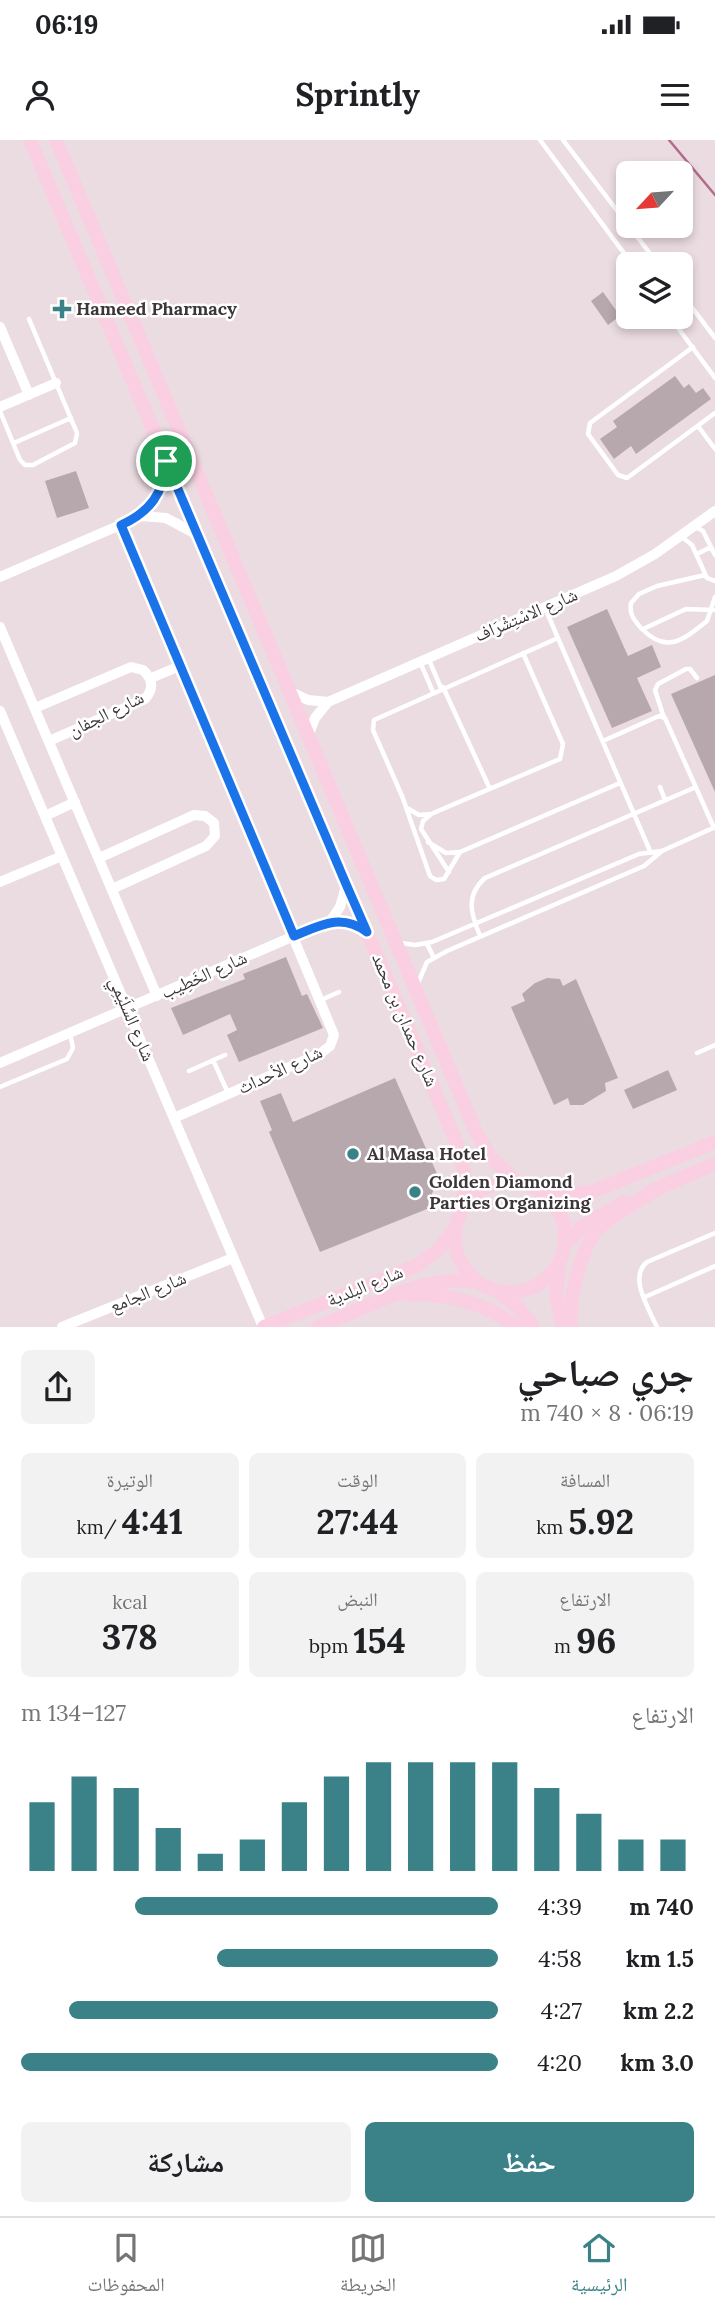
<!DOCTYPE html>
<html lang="ar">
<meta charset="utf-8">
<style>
:root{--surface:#fff;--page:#f2f2f2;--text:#202124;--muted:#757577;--line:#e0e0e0;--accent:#3a8288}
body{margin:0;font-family:Lora,"Noto Naskh Arabic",serif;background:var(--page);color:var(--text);direction:rtl;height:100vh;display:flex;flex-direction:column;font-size:26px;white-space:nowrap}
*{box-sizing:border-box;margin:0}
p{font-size:23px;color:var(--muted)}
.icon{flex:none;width:38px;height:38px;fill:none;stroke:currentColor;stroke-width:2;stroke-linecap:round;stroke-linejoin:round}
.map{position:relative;height:1187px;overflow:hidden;direction:ltr}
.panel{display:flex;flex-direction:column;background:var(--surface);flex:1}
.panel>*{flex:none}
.needle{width:46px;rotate:244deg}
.controls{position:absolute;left:616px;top:21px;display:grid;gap:14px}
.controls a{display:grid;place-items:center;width:77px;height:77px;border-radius:10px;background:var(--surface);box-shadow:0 4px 10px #0003;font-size:35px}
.pin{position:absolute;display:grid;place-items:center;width:60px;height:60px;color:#fff;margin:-30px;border:4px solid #fff;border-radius:50%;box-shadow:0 2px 7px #0007}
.round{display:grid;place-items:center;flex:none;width:74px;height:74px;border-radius:10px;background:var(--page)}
.summary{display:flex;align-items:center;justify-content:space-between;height:119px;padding:0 21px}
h1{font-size:38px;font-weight:700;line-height:52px}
.stats{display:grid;grid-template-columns:repeat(3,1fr);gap:10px;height:119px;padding:7px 21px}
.stats div{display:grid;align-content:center;border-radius:10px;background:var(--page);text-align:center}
.stats b{font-size:35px;font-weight:700}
.stats small{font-size:19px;font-weight:400}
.stats p{font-size:19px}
.chart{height:196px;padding:14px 21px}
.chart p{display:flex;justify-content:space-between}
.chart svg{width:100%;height:126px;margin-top:7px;stroke:var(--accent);stroke-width:6}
.action{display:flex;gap:14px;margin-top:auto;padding:14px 21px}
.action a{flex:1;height:80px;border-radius:10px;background:var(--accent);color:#fff;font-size:28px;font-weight:700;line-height:80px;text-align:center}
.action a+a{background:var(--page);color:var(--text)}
ul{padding:0 21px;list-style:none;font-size:23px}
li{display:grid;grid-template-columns:112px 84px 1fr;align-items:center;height:52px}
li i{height:18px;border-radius:9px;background:var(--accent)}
.status{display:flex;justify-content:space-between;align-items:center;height:49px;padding:0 35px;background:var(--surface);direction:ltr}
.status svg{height:19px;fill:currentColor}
header{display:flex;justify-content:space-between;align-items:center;height:91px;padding:0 21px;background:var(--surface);font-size:32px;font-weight:700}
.dock{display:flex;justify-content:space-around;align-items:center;height:98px;border-top:2px solid var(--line);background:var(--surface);font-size:19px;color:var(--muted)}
.dock a{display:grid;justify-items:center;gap:4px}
.dock .active{color:var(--accent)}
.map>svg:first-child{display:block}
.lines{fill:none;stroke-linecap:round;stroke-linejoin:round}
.stream{stroke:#b36c8b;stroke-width:2.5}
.building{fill:#b7a8ae}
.lane{stroke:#fff;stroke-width:4.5}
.street{stroke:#fff;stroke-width:10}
.primary{stroke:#facfe1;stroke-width:14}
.route-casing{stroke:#fff;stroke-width:14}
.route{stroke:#1a73e8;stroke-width:9}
.poi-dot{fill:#3a8288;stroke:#fff;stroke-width:2.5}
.labels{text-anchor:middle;stroke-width:5;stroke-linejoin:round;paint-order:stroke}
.poi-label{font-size:18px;font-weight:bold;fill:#3c3638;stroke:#fff;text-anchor:start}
.street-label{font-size:18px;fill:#3c3638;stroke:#fff}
</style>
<div class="status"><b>06:19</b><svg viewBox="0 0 49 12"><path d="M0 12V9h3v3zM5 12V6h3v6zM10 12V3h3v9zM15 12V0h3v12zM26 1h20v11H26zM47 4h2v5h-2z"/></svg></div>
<header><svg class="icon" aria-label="menu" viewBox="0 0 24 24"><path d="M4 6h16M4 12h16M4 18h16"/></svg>Sprintly<svg class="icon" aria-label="person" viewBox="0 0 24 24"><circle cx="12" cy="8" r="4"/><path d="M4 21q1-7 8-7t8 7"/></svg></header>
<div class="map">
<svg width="715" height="1187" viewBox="0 0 715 1187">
<rect width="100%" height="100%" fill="#ebdce2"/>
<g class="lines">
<path class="stream" d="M 669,0 L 715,55"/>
</g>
<path class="building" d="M 603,152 L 620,176 L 608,185 L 591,161 Z
M 675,236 L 684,248 L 689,244 L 696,253 L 703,248 L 711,259 L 636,314 L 631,306 L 614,319 L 600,299 L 617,287 L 613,281 Z
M 76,331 L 89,368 L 57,378 L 45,341 Z
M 607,469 L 628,516 L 652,505 L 661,527 L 637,538 L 652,571 L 612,588 L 567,487 Z
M 715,535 L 715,652 L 671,554 Z
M 286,817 L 302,856 L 307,854 L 323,888 L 239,922 L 227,895 L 237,890 L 230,874 L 183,895 L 171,868 L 245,839 L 243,834 Z
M 547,838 L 560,839 L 563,846 L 576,839 L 618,938 L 605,943 L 606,951 L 583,965 L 570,965 L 568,958 L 554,965 L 511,867 L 525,861 L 522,854 L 535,843 Z
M 668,930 L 677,950 L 633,969 L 624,950 Z
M 395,938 L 438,1036 L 427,1069 L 320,1112 L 269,992 L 272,990 L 260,961 L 281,953 L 293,982 Z"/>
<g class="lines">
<path class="lane" d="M 540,0 L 632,124
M 563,0 L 628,85
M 629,86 L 658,124
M 681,153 L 715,198
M 670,177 L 715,238
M 693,207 L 590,283 L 588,294 L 618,335 L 627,338 L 715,273
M 0,271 L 20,320 L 25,325 L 33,325 L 75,303 L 77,293 L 29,179
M 698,286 L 715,309
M 14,303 L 71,278
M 694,386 L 703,391 L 715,415
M 682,397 L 692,405 L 707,438 L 715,441
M 697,414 L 711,407
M 705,435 L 657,446 L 639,454 L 631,463 C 629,474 634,480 641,488 C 666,514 682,501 707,481 L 715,457
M 545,468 L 650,711
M 643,489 L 686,469 L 713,470
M 429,520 L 441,548
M 420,522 L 433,552
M 443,547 L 490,649
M 664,578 L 655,550 L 658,544 L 686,529 L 690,529 L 697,538
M 603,601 L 659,576 L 665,578 L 714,688
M 660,647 L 665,660
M 407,668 L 419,675 L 431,674 L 560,619 L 563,604 L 523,513
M 430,675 L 423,681 L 421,689 L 449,732
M 428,702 L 446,713 L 460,712 L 620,643
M 460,712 L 444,739 L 436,740 L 430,736 L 402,656 L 373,590 L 374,580 L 558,498
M 480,796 C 471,774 465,756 485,738 L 696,647
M 401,803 L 415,805 L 432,802 L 639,714 L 661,711
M 427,804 L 434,818
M 418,843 L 427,822 L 447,811 L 644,726 L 662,711 L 715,687
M 321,860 L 339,852
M 697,913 L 715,905
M 213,920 L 228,953
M 189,931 L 225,915
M 0,947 L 67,919 L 73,908 L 70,893
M 645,1157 L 715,1126
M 657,1187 C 649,1169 628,1137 647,1122 L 715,1093"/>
<path class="street" d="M 0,187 L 29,255
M 0,267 L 56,243
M 141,376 L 157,357 L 166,325
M 121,385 L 334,895 L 330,906 L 321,913 L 174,978
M 0,437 L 141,376 L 166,378 L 196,394
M 0,487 L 157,856
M 151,538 L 180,526
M 289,551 L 308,560 L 328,562 L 616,436 L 655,414 L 715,371
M 35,568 L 131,527 L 143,530 C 153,539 154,549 145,559 L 49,601
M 0,571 L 263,1187
M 309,594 L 315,578 L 328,562
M 45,676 L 75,662
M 99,718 L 194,675 L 205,676 L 214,683 L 215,696 L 206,706 L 112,749
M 0,742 L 62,716
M 331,780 L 340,767 L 346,746
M 0,923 L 331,780 L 346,781 L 366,792
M 62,1187 L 233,1118"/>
<path class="primary" d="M 30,0 L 460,1011 L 465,1037 L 462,1069
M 56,0 L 476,992 L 491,1018 L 517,1042
M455 1097a55 55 0 1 1 110 0a55 55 0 1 1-110 0Z
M 538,1049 L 567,1054 L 591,1052 L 715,1002
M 649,1052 L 715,1024
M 564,1106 L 582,1086 L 624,1062
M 559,1123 L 556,1156 L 563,1187
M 499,1152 L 519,1168 L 533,1187
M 408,1155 C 444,1152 488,1164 517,1187
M 264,1187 L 418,1125 L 438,1110 L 454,1089
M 318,1187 C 369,1167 422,1134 477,1142
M 571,1187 C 568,1160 581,1103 602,1085 C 618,1071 639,1061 657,1049"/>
</g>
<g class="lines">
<defs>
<path id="route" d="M 166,321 L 346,744 L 367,792 C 341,773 321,785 294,796 L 121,385 C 150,372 164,353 166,321 Z"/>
</defs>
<use href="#route" class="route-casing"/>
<use href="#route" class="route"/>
</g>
<g class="poi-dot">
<path d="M58.5 158.5h7v7h7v7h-7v7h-7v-7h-7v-7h7z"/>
<circle cx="353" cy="1014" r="7"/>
<circle cx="415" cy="1052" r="7"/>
</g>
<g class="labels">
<g class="poi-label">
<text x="76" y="175">Hameed Pharmacy</text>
<text x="367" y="1020">Al Masa Hotel</text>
<text x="429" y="1048">Golden Diamond<tspan x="429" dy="21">Parties Organizing</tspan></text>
</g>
<g class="street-label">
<text transform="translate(526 475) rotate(-23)" y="6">شارع الاسْتِشْرَاف</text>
<text transform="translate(106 574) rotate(-26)" y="6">شارع الجفان</text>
<text transform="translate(204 835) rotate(-24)" y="6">شارع الخَطِيب</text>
<text transform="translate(132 879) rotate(67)" y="6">شارع السِّلَيْمِي</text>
<text transform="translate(405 880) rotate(67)" y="6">شارع حمدان بن محمد</text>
<text transform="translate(280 930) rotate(-25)" y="6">شارع الأحداث</text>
<text transform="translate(365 1146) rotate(-22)" y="6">شارع البلدية</text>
<text transform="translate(148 1152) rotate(-22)" y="6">شارع الجامع</text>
</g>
</g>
</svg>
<div class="controls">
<a><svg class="needle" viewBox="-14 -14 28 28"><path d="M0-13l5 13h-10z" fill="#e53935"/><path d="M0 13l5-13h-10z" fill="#757577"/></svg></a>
<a><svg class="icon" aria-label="layers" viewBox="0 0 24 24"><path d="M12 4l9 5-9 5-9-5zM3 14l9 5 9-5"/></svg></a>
</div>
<div class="pin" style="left:166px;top:321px;background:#1e9e55"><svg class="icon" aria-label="arrive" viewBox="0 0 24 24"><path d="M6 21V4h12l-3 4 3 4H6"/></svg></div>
</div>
<section class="panel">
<div class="summary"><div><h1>جري صباحي</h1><p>06:19 · 8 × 740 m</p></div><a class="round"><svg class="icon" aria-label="share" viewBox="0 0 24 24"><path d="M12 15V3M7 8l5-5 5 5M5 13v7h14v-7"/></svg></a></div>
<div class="stats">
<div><p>المسافة</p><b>5.92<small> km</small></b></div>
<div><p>الوقت</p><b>27:44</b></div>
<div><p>الوتيرة</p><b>4:41<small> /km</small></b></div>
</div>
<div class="stats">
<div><p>الارتفاع</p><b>96<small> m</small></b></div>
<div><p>النبض</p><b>154<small> bpm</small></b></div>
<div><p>kcal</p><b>378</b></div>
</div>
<div class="chart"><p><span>الارتفاع</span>127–134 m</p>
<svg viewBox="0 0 160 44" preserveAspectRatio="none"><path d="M5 44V20M15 44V11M25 44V15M35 44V29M45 44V38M55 44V33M65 44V20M75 44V11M85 44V6M95 44V6M105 44V6M115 44V6M125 44V15M135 44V24M145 44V33M155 44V33"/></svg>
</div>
<ul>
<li><b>740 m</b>4:39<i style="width:76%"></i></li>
<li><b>1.5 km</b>4:58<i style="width:59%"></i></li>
<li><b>2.2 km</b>4:27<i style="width:90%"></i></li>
<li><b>3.0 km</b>4:20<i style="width:100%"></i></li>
</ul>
<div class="action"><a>حفظ</a><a>مشاركة</a></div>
</section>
<nav class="dock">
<a class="active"><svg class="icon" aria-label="home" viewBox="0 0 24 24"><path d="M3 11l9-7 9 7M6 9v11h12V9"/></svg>الرئيسية</a>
<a><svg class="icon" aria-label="map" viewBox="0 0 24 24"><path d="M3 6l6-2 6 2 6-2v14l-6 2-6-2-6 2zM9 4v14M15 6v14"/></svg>الخريطة</a>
<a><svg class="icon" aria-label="saved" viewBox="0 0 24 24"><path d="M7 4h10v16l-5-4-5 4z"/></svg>المحفوظات</a>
</nav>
